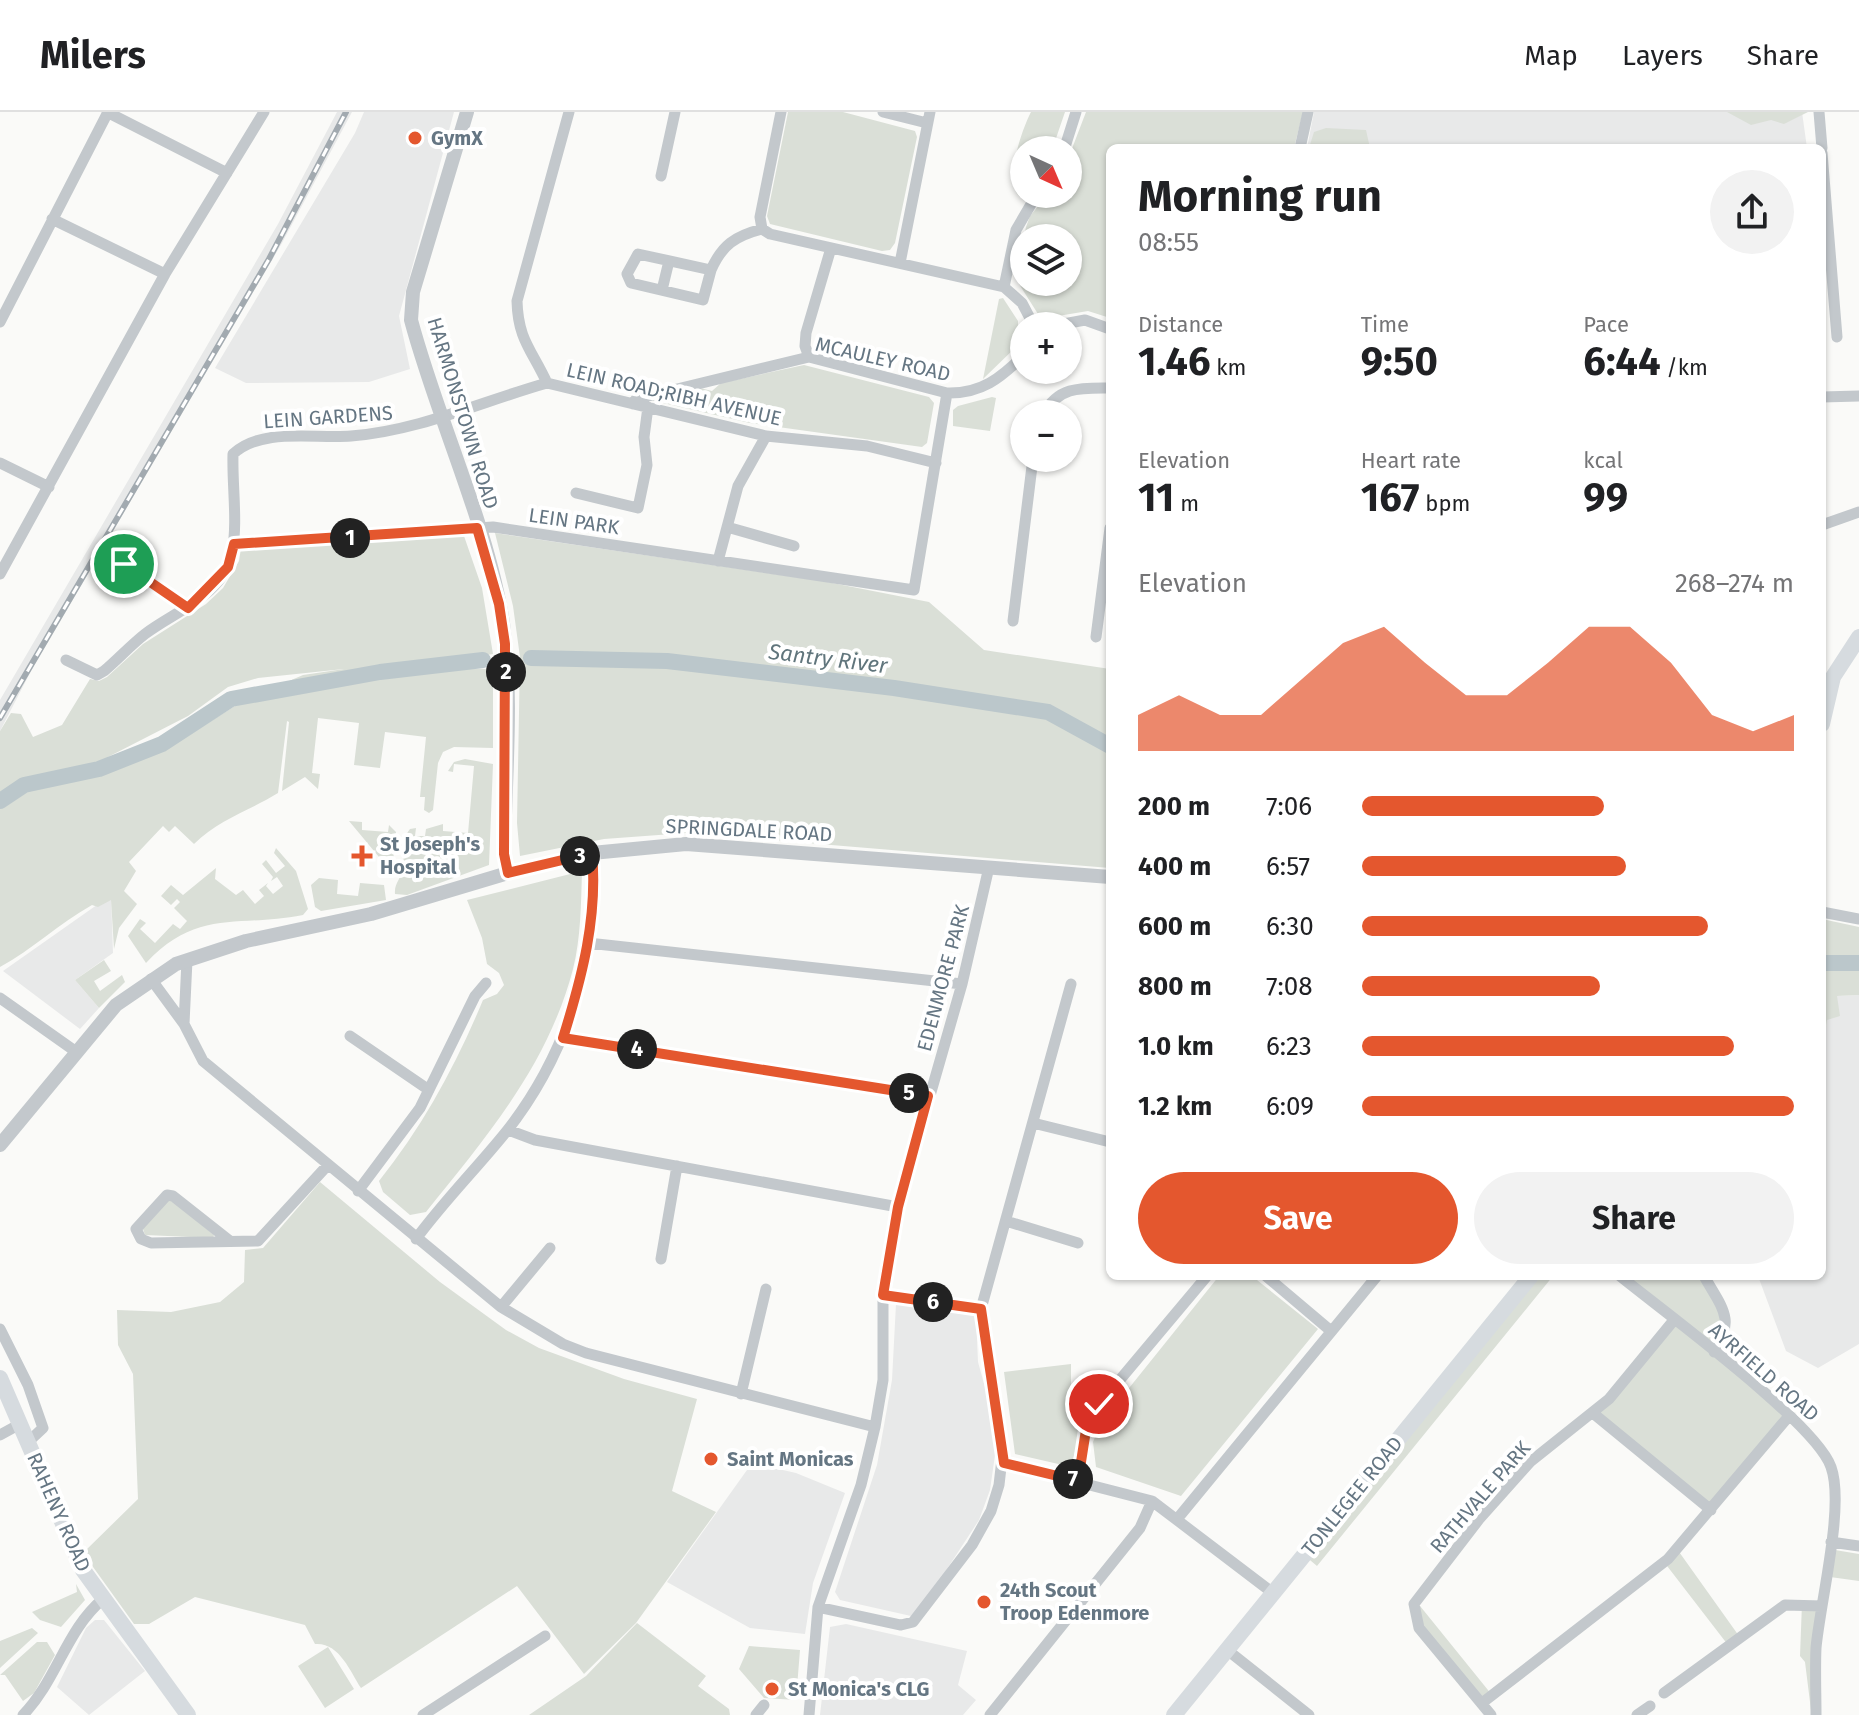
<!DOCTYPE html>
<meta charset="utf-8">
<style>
:root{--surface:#fff;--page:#f2f2f2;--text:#202124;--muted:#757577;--line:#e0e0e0;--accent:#e4572e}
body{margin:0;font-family:"Fira Sans",sans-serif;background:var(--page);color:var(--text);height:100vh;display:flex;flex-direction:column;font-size:30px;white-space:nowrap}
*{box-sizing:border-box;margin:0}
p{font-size:26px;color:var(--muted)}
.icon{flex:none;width:44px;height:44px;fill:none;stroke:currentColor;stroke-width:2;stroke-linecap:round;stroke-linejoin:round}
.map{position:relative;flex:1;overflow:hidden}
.panel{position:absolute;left:1106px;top:32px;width:720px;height:1136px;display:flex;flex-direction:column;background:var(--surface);border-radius:12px;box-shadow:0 2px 6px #0004}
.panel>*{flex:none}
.needle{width:52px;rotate:136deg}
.controls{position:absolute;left:1010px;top:24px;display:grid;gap:16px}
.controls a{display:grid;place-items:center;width:72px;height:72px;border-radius:50%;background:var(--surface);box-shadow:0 2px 6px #0004;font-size:40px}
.pin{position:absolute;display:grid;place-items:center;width:68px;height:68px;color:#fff;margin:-34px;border:4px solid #fff;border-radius:50%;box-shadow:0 2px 8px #0007}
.km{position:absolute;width:40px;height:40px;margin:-20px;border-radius:50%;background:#222;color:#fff;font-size:22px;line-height:40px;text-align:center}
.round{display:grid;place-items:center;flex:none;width:84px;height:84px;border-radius:42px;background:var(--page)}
.headline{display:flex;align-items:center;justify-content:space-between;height:136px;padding:0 32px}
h1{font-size:44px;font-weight:700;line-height:60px}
.figures{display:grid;grid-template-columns:repeat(3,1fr);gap:12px;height:136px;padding:8px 32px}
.figures div{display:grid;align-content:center}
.figures b{font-size:40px;font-weight:700}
.figures small{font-size:22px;font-weight:400}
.figures p{font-size:22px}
.chart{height:224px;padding:16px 32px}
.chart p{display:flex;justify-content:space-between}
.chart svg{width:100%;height:144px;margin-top:8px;fill:var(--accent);opacity:.7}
.button{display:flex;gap:16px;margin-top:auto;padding:16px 32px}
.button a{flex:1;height:92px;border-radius:48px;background:var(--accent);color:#fff;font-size:32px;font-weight:700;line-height:92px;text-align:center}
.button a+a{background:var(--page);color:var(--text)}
ul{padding:0 32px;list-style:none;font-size:26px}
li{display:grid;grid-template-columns:128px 96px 1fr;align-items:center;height:60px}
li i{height:20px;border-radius:10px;background:var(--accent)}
header{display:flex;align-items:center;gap:48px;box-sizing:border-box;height:112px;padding:0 40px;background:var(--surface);border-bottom:2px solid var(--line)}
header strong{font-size:38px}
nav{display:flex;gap:44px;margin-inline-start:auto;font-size:28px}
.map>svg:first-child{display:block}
.built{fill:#e8e9e9}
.green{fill:#dadfd7;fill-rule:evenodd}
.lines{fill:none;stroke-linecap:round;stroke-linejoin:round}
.river{stroke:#bbc7cb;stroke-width:16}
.minor{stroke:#c3c8cc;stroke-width:11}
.tertiary{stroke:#c3c8cc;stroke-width:14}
.secondary{stroke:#d6dbdf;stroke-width:16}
.rail-casing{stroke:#a2aab0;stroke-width:6}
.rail{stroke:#fff;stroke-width:3;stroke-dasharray:9;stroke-linecap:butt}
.route-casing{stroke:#fff;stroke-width:16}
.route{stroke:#e4572e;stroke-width:10}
.poi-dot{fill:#e4572e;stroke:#fff;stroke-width:3}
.labels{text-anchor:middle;stroke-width:8;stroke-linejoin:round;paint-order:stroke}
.poi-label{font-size:20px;font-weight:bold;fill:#657683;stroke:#fff;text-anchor:start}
.street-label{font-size:20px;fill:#657683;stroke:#fff}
.water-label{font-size:22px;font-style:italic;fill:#60757c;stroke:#fff}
</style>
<header>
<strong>Milers</strong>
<nav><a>Map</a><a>Layers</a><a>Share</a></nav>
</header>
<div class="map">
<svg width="1859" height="1603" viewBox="0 0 1859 1603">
<rect width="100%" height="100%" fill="#fafaf8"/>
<path class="built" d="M 337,0 L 352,0 L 282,131 L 31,559 L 0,619 L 0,588 L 278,112 Z
M 364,0 L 454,0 L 399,204 L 410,257 L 369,270 L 246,271 L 215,256 L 355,21 Z
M 1314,0 L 1802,0 L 1807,36 L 1307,36 Z
M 111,783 L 113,841 L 75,868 L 99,896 L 80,917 L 3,859 Z
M 1859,883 L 1859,1232 L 1818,1256 L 1786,1239 L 1758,1164 L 1822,1164 L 1822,951 L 1827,908 L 1837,884 Z
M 896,1192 L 976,1204 L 978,1250 L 998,1322 L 990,1378 L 979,1408 L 928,1486 L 911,1504 L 840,1488 L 835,1480 L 877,1353 L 892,1268 Z
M 752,1351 L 796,1361 L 845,1381 L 813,1471 L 805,1522 L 750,1516 L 667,1470 Z
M 95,1508 L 104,1508 L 145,1559 L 89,1603 L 57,1575 L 86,1516 Z
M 846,1512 L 967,1539 L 958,1573 L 976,1588 L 963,1603 L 820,1603 L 830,1515 Z"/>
<path class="green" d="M 788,0 L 843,0 L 915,19 L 917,25 L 895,131 L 890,138 L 882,139 L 770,112 L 767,104 Z
M 1031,0 L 1065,0 L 1052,38 L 1024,38 L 1024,81 L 1020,85 C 1003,72 1022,17 1031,0 Z
M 1086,0 L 1303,0 L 1294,36 L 1110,36 L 1110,206 L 1088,199 L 1046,206 L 1038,202 L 1019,172 L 1016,161 L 1026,115 L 1030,104 L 1048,82 L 1068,82 L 1068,47 ZM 1024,126 L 1068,126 L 1068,170 L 1024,170 Z
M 1727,0 L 1808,0 L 1784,12 L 1771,8 L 1751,13 Z
M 1326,16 L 1366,18 L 1370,36 L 1309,36 L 1314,20 Z
M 1003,186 L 1018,209 L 1018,233 L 983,267 L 999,187 Z
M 804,253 L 929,285 L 934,291 L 927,331 L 922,335 L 750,311 L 650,288 L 700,276 L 712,279 L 721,271 Z
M 992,285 L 996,286 L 990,319 L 953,314 L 953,298 L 958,294 Z
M 495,421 L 822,469 L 929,490 L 984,538 L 1110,557 L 1110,756 L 686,721 L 604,727 L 520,744 L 517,711 L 520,545 L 513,494 Z
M 464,424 L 482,476 L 493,542 L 420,555 L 489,557 L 493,562 L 493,636 L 454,635 L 443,640 L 438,651 L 433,698 L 429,701 L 424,698 L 425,685 L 420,685 L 426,625 L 385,620 L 380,656 L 354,653 L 359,611 L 318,606 L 312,661 L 320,662 L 318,677 L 305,665 L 282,679 L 289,610 L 287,609 L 278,681 C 249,699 219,707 194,732 L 175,714 L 169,720 L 163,714 L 129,750 L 136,759 L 124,779 L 137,792 L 119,816 L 114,837 L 111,788 L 98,795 L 92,793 C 58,812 33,837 0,855 L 0,619 L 11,601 L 21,602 L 33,625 L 62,613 L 90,567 L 99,569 L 107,565 L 143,532 L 206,492 L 223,476 L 239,449 L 241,436 ZM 344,557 L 303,563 L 241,590 L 164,639 L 108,659 L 108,645 L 188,604 L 228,575 L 258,566 Z
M 465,647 L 493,652 L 489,753 L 407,783 L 395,782 C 394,771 401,767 403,757 C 405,743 401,728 410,717 L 416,716 L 415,724 L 425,724 L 426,717 L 443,712 L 443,719 L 468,721 L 474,654 L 454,652 L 453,660 L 448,659 L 454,650 Z
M 349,709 L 362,710 L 362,718 L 388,720 L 389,713 L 396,720 L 392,760 L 383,759 L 379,745 Z
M 276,736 L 296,759 L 308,797 L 303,803 C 237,816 198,796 146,851 L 128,824 L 140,807 L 146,811 L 140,817 L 155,831 L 173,812 L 180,817 L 187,809 L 174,796 L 180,790 L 177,787 L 171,793 L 161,784 L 171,773 L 183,783 L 216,756 L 215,767 L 236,783 L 243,778 L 255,792 L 264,784 L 259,778 L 268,771 L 266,774 L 273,782 L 283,774 L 277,765 L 271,769 L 273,765 L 262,752 L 266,748 L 276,761 L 285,754 L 274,741 Z
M 582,759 C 581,791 581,826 573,857 C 548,953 487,1024 426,1100 L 410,1103 L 383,1080 L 379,1069 C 423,1014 456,953 483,888 L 497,882 L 504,873 L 499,861 L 487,852 L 482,826 L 467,788 Z
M 319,766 L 338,768 L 337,782 L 358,784 L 360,771 L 384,773 L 386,788 L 321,799 L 315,795 L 311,773 Z
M 1822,807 L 1859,815 L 1859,883 L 1837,884 L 1840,904 L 1827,908 L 1822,951 Z
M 104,848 L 111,859 L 94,869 L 100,879 L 122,863 L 125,870 L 99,896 L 75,868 Z
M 320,1070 L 440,1170 L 506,1218 L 539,1236 L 624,1267 L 697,1287 L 672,1379 L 716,1400 L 636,1511 L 584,1562 L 517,1474 L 361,1576 C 350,1559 339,1530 315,1532 L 305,1513 L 195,1485 L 149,1512 L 134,1512 L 83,1441 L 138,1387 L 133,1262 L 118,1233 L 117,1198 L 171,1200 L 220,1190 L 244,1170 L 245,1138 L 263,1136 Z
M 170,1087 L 214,1123 L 213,1126 L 145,1123 L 142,1114 Z
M 1219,1164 L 1252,1164 L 1318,1217 L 1181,1384 L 1096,1355 L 1093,1330 L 1101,1311 Z
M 1531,1164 L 1553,1164 L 1317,1454 L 1304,1443 Z
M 1629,1164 L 1704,1164 L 1728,1212 L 1714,1241 L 1789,1304 L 1711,1397 L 1594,1302 L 1671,1212 Z
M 1071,1252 L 1071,1287 L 1082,1311 L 1073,1348 L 1067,1354 L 1015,1342 L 1004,1260 Z
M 1677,1437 L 1739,1524 L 1728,1533 L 1664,1450 Z
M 1835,1438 L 1859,1442 L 1859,1469 L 1830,1465 Z
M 76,1472 L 85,1488 L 61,1515 L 40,1508 L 32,1500 L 77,1480 Z
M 1416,1489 L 1492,1583 L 1482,1591 L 1419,1516 Z
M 1802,1491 L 1822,1495 L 1811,1598 L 1805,1550 L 1800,1544 Z
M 637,1511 L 706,1564 L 698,1574 L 729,1597 L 730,1603 L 529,1603 L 586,1564 Z
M 32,1516 L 38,1521 L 0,1556 L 0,1529 Z
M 37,1530 L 47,1530 L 55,1543 L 34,1581 L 23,1589 L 5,1563 L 0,1563 Z
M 749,1534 L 800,1538 L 796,1588 L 764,1586 L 739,1557 Z
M 328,1535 L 354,1577 L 325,1596 L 298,1554 Z"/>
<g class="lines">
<path class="river" d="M 531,546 L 667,549 L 894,576 L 1048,600 L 1110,634
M 0,689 L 24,673 L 99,657 L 162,632 L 231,587 L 380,560 L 483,548
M 1822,851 L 1859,851"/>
<path class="minor" d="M 107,0 L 227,61
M 883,0 L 927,11
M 1819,0 L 1822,36
M 1300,36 L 1308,0
M 1064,38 L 1076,0
M 1822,41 L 1837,225
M 661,64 L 675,0
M 52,107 L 165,162
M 762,117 L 760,105 L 781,0
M 900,151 L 930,0
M 711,158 L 703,188 L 631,171 L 627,162 L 638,142 L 711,158 C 722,133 735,124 762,117 L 770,122 L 1004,175 L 1022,191 L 1033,212 L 1038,214
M 1004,175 L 1016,118 L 1037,82
M 662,178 L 669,149
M 0,210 L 108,0
M 1053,214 L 1085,208 L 1110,217
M 809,245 L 805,234 L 806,221 L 831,136
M 547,271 L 766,324 L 867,334 L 936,351
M 547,271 C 532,238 518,228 517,189 L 569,0
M 1822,285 L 1859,284
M 633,292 L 636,287 L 809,245 L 947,281 C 981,282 1001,266 1024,243
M 1044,302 C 1058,274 1082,276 1110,276
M 0,351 L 49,375
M 576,381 L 638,396 L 647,353 L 644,325 L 648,295
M 1822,413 L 1859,400
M 727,415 L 794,434
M 234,432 L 493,415 L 914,478 L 947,281
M 718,449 L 738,374 L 766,324
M 124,452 L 188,496
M 0,462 L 165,162 L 264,0
M 1013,509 L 1033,346
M 1096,525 L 1110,416
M 66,548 L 97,563 L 104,559 C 118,547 131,533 145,522 C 175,499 224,483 232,441 C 238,410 232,374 233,342 C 262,315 314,327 351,324 C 418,319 483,289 547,271
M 1822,800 L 1859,807
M 588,831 L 962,872
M 187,848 L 184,912 L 203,949 L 501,1195 L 563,1232 L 586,1241 L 875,1315
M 151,867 L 184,912
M 0,886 L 75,939
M 350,924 L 429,978
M 563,926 L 928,984
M 1033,1011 L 1110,1030
M 508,1018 L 535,1028 L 898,1095
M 358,1079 L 420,996 L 475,884 L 486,871
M 1006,1109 L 1078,1131
M 416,1127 C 444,1089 477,1056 506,1020 C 567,943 601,839 592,741
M 230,1129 L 173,1084 L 167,1083 L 136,1117 L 141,1127 L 151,1131 L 258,1129 L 326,1055
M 661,1147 L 677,1054
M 1266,1164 L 1331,1219
M 1620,1164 C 1663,1199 1816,1311 1831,1355 C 1845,1394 1820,1491 1816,1536 C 1815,1558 1816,1581 1816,1603
M 1704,1164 C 1722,1196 1736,1207 1714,1240
M 883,1183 L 981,1197
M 501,1195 L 550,1136
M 0,1217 L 28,1273 L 43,1316 L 28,1330
M 741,1282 L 766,1177
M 1594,1302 L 1711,1398
M 0,1323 L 20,1312
M 1004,1351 L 1152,1389 L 1273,1481
M 1078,1369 L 1086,1318 L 1092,1301 L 1207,1164
M 1178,1406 L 1377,1164
M 1831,1430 L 1859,1434
M 818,1495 L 901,1513 L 913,1510 L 972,1433 L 991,1399 L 999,1373 L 1003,1338 L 981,1197 L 1071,872
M 1226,1537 L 1309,1603
M 1664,1581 L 1785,1493 L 1822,1494
M 1482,1591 L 1668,1447 L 1789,1304
M 23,1603 C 57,1568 66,1518 103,1487
M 423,1603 L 545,1524
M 756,1603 L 764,1593
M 809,1603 L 818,1495 L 861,1373 L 875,1315 L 883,1268 L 883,1183 L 898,1095 L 962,872 L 989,755
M 990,1603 L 1140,1416 L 1152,1389
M 1491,1603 L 1419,1516 L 1414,1492 L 1480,1406 L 1530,1350 L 1609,1287 L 1674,1208
M 1637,1603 L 1650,1594"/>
<path class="tertiary" d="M 467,0 L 413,180 L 411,208 C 437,306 488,413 503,511 C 513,586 505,666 504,742 L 508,761
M 0,1033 L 116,893 L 176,852 L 246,829 L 371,802 L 508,761 L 592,741 L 686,732 L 1110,765"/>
<path class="secondary" d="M 1822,612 L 1833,565 L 1859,525
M 0,1266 L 83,1458 L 188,1603
M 1174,1603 L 1531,1164"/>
<defs>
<path id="rail" d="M 0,606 L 269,147 L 346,0"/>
</defs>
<use href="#rail" class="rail-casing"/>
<use href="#rail" class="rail"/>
</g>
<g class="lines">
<defs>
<path id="route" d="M 124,452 L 188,496 L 228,455 L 234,432 L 477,416 L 499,492 L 505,532 L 504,742 L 508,761 L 592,741 C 598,805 582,865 563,926 L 928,984 L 898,1095 L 883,1183 L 981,1197 L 1004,1351 L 1078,1369 L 1086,1318 L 1099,1292"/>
</defs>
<use href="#route" class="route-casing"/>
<use href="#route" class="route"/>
</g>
<g class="poi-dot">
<circle cx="415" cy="26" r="8"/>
<path d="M358 732h8v8h8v8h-8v8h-8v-8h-8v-8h8z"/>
<circle cx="711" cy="1347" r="8"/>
<circle cx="984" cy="1490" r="8"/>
<circle cx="772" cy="1577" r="8"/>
</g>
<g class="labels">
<g class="poi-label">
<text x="431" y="33">GymX</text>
<text x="380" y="739">St Joseph's<tspan x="380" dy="23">Hospital</tspan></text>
<text x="727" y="1354">Saint Monicas</text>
<text x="1000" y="1485">24th Scout<tspan x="1000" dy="23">Troop Edenmore</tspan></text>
<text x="788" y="1584">St Monica's CLG</text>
</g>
<g class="street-label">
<text transform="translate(883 247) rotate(13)" y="7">MCAULEY ROAD</text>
<text transform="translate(674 282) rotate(13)" y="7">LEIN ROAD;RIBH AVENUE</text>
<text transform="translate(463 301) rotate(73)" y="7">HARMONSTOWN ROAD</text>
<text transform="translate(328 305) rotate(-4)" y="7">LEIN GARDENS</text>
<text transform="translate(574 409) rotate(8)" y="7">LEIN PARK</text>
<text transform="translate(749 718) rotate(3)" y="7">SPRINGDALE ROAD</text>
<text transform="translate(943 866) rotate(-75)" y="7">EDENMORE PARK</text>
<text transform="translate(1764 1260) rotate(41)" y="7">AYRFIELD ROAD</text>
<text transform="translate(1352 1384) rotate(-51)" y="7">TONLEGEE ROAD</text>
<text transform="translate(1480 1385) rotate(-49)" y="7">RATHVALE PARK</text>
<text transform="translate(59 1400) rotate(66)" y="7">RAHENY ROAD</text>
</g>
<g class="water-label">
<text transform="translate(828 546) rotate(7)" y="8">Santry River</text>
</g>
</g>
</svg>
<div class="controls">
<a><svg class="needle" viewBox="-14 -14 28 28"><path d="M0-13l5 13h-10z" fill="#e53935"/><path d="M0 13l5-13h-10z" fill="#757577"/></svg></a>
<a><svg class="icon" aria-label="layers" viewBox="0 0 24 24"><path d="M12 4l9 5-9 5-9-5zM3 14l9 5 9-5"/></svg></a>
<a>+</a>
<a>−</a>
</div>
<div class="pin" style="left:124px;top:452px;background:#1e9e55"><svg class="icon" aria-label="arrive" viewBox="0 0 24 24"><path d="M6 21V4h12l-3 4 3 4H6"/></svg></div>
<div class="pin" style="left:1099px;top:1292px;background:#d93025"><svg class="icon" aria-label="check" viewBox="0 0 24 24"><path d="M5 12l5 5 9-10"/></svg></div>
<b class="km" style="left:350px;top:426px">1</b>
<b class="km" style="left:506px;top:560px">2</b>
<b class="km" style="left:580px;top:744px">3</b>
<b class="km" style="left:637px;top:937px">4</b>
<b class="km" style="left:909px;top:981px">5</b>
<b class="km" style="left:933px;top:1190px">6</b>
<b class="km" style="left:1073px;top:1367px">7</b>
<section class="panel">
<div class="headline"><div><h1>Morning run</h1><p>08:55</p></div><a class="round"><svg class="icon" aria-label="share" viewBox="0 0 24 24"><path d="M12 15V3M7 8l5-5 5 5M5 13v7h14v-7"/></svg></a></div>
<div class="figures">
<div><p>Distance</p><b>1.46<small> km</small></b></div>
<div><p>Time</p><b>9:50</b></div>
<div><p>Pace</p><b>6:44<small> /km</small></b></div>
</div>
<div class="figures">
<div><p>Elevation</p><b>11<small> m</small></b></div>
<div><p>Heart rate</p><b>167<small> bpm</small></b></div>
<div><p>kcal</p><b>99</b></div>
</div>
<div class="chart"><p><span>Elevation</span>268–274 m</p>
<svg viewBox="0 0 160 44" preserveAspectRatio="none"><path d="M0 44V33L10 27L20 33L30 33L40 22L50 11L60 6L70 17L80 27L90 27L100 17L110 6L120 6L130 17L140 33L150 38L160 33V44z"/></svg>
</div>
<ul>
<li><b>200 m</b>7:06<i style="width:56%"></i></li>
<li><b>400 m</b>6:57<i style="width:61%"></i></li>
<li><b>600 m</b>6:30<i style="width:80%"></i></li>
<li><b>800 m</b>7:08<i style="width:55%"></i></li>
<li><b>1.0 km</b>6:23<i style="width:86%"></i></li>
<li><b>1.2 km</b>6:09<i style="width:100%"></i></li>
</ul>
<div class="button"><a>Save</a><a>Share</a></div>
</section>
</div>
